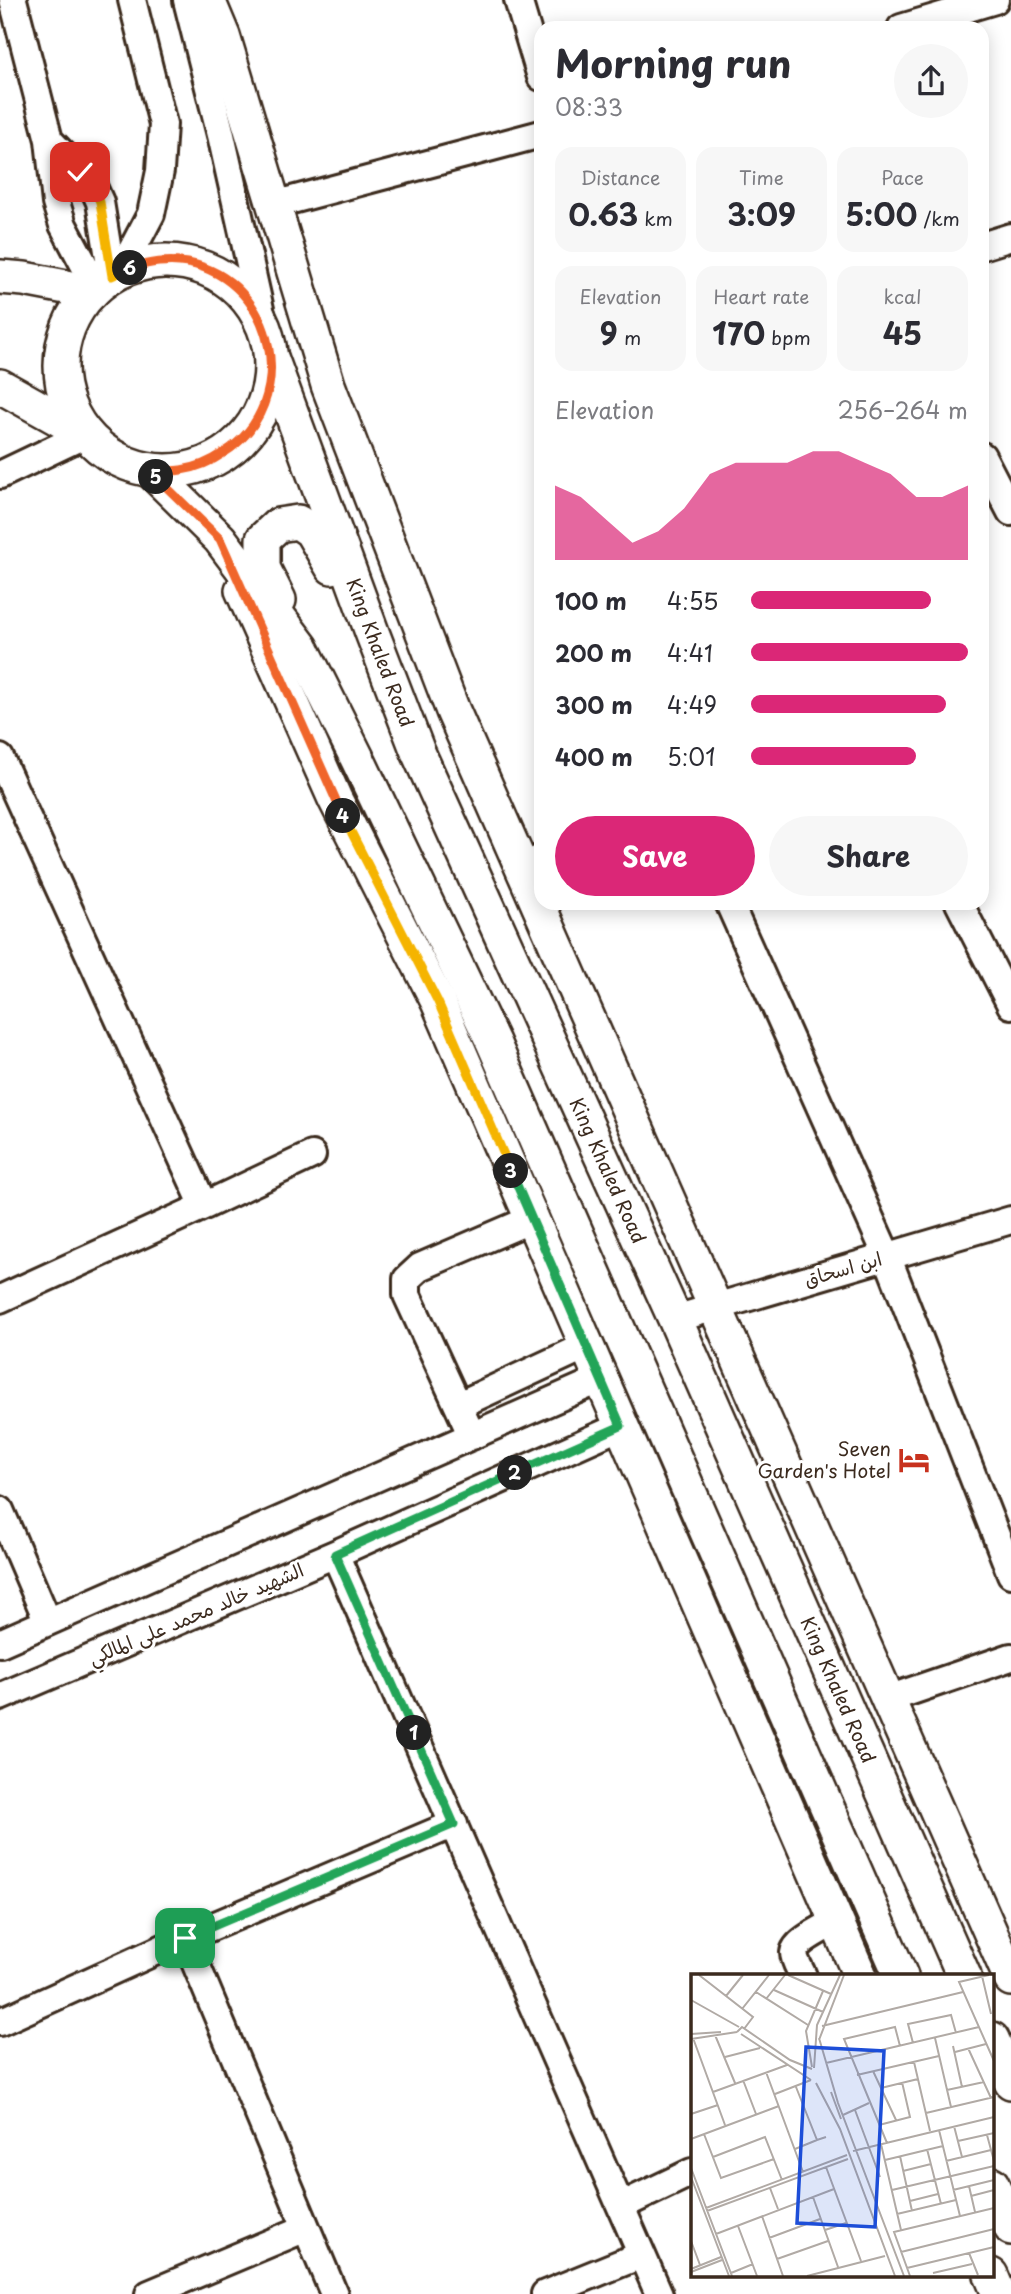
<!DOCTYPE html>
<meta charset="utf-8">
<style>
:root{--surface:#fff;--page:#f7f7f7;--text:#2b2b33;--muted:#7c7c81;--accent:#db2777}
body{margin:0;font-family:"Playpen Sans","Playpen Sans Arabic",sans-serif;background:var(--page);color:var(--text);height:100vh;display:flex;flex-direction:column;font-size:26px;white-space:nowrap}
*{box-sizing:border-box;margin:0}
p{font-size:23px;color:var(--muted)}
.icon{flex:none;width:38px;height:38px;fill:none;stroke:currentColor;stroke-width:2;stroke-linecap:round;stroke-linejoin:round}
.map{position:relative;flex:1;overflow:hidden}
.panel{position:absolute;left:534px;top:21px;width:455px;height:889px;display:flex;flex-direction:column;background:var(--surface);border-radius:21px;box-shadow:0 4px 18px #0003}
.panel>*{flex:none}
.pin{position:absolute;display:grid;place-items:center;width:60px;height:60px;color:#fff;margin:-30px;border-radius:14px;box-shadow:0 4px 10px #0006}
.km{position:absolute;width:35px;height:35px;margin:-18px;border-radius:50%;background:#222;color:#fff;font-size:19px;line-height:35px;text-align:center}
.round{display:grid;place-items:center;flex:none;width:74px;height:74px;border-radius:37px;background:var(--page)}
.summary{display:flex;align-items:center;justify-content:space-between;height:119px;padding:0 21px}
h1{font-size:38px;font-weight:700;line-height:52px}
.figures{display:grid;grid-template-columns:repeat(3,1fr);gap:10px;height:119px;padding:7px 21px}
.figures div{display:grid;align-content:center;border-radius:18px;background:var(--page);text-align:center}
.figures b{font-size:30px;font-weight:700}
.figures small{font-size:19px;font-weight:400}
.figures p{font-size:19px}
.chart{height:196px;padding:14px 21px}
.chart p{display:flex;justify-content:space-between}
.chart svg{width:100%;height:126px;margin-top:7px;fill:var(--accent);opacity:.7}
.primary-button{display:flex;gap:14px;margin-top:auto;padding:14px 21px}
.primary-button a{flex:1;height:80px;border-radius:42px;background:var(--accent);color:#fff;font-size:28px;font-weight:700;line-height:80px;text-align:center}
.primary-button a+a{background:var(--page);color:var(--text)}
ul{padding:0 21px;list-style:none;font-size:23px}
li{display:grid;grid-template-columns:112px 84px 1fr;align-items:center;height:52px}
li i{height:18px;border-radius:9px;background:var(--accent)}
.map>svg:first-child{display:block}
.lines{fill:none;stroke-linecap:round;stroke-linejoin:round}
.minor-casing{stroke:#3b2a1e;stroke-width:32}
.major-casing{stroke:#3b2a1e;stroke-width:38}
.minor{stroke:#fff;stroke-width:26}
.major{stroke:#fff;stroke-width:33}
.split-1-casing{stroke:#fff;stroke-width:14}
.split-2-casing{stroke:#fff;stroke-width:14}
.split-3-casing{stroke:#fff;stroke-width:14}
.split-4-casing{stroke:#fff;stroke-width:14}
.split-5-casing{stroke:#fff;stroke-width:14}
.split-6-casing{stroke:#fff;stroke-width:14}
.split-7-casing{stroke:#fff;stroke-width:14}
.split-1{stroke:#22a559;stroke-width:9}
.split-2{stroke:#22a559;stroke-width:9}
.split-3{stroke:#22a559;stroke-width:9}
.split-4{stroke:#f5b400;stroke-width:9}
.split-5{stroke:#f0652b;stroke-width:9}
.split-6{stroke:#f0652b;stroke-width:9}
.split-7{stroke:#f5b400;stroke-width:9}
.labels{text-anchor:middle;stroke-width:6;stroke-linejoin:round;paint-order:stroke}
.street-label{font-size:19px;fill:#3b2a1e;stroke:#fff}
.poi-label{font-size:19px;fill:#3b2a1e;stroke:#fff;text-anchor:end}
.inset-road{fill:none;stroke:#b1aaa5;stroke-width:2}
.view{fill:#1d4ed8;fill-opacity:0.15;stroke:#1d4ed8;stroke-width:3.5}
.inset-edge{fill:none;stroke:#3b2a1e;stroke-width:3.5}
</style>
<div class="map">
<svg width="1011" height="2294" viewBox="0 0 1011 2294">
<rect width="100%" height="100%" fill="#fff"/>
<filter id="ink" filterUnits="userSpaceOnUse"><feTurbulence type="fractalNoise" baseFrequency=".0143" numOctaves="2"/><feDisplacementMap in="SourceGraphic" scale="14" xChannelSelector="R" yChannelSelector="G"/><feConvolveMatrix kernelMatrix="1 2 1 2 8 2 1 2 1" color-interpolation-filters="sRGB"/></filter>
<g filter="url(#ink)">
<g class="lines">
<defs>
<path id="minor" d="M 13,0 L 49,140 L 56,203 L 63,225 L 96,287
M 187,0 L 221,135 L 264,327
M 518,0 L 541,77
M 901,28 L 995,0
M 49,140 L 92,184 L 100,202 L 112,276
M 273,205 L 541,134
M 982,246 L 1011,237
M 121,271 L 151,214 L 160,171 L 163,124 L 132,0
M 982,456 L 1011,512
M 0,475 L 86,434
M 0,758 L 204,1206 L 312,1155
M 522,868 L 541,858
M 729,903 L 887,1256 L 1011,1574
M 959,903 L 1011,1005
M 0,1299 L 204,1206
M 675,1319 L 1011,1220
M 459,1405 L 586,1346
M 472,1436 L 407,1295 L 407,1279 L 420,1267 L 532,1219
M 0,1510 L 48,1622
M 335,1554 L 659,2294
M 0,1643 L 601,1379
M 0,1697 L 335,1554 L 621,1426
M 888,1699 L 1011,1657
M 185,1938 L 334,2294
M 803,1976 C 800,1969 794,1960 794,1953 C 795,1941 825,1928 836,1921
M 0,2022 L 185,1938 L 454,1824
M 621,2206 L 692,2172
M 149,2294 L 306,2228
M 545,2294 L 641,2255"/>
<g id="major">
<path d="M 208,0 L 223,36 L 328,385 L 453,711 L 1011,1979"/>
<circle cx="166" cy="366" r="105"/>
<path d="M 0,277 L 24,279 L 92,292"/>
<path id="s1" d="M 272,360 L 373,635 L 418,752 L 675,1319 L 964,1976"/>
<path d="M 0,386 L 86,434"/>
<path d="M 150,470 L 220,539 L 302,648 L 358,760 L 493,1042 L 901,1976"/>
<path d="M 242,590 L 335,799 L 438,1002 L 860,1976"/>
<path d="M 279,600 L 263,568 L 263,539 L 278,525 L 298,522 L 311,531 L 332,567"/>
<path d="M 992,2039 L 1011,2082"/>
<path d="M 992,2184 L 1011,2228"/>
<path d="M 991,2275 L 999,2294"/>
</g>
</defs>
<use href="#minor" class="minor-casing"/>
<use href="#major" class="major-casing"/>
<use href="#minor" class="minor"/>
<use href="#major" class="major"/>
</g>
</g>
<g class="lines" filter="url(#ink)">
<defs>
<path id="split-1" d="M 185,1938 L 454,1824 L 414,1733"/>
<path id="split-2" d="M 414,1733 L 335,1554 L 515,1473"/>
<path id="split-3" d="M 511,1171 L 621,1426 L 515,1473"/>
<path id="split-4" d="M 343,816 L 438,1002 L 511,1171"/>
<path id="split-5" d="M 156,477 L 220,539 L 343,816"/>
<path id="split-6" d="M 130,268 C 149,263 168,259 188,263 C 277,281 301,403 225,452 C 212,461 197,468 181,470 C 171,472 160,470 149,470 L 156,477"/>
<path id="split-7" d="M 80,172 L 92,184 L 100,202 L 112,276 L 130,268"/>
</defs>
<use href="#split-1" class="split-1-casing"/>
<use href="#split-2" class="split-2-casing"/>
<use href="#split-3" class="split-3-casing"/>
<use href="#split-4" class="split-4-casing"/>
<use href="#split-5" class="split-5-casing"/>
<use href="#split-6" class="split-6-casing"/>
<use href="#split-7" class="split-7-casing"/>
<use href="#split-1" class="split-1"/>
<use href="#split-2" class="split-2"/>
<use href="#split-3" class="split-3"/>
<use href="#split-4" class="split-4"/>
<use href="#split-5" class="split-5"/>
<use href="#split-6" class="split-6"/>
<use href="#split-7" class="split-7"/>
</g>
<defs>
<symbol id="hotel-bare" viewBox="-9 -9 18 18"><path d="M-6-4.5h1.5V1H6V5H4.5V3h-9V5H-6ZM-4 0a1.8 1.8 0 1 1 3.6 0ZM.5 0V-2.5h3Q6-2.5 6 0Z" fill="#c8321e" stroke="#fff" stroke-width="2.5" paint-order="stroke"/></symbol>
</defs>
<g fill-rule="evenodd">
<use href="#hotel-bare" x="892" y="1438" width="44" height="44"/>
</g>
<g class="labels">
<g class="street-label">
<text dy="7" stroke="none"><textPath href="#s1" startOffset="312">King Khaled Road</textPath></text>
<text dy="7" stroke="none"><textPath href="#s1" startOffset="878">King Khaled Road</textPath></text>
<text transform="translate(843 1269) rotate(-16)" y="7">ابن اسحاق</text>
<text transform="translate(196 1614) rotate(-23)" y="7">الشهيد خالد محمد على المالكي</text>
<text dy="7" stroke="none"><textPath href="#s1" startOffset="1446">King Khaled Road</textPath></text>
</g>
<g class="poi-label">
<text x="891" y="1456">Seven<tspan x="891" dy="22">Garden's Hotel</tspan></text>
</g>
</g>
<g transform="translate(691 1974)">
<rect width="303" height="303" fill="#fff"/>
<path class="inset-road" d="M 8,1 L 62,43 L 53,55M 97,1 L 140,20M 298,1 L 268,8 L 303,87M 291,2 L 300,40M 83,16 L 132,38M 65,18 L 117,51M 35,22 L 52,1M 75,25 L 94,1M 0,26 L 48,53M 51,35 L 78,1M 131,52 L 272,18M 46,58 L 51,53 L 99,86 L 121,95M 0,60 L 30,58M 50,60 L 120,106M 24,61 L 44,109M 2,64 L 34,151M 128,64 L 147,129 L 213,302M 244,64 L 260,133M 0,65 L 46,58M 128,66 L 153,1M 222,69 L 217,50 L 260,41 L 265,59M 262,72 L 271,113M 277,74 L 300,124M 264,78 L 295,70M 34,83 L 69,74M 223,88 L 239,157M 135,89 L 288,53M 121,93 L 115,57 L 132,17M 123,94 L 126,51 L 149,1M 182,97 L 205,146M 75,98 L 112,198M 166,101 L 248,82M 52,106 L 65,140M 125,109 L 149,155 L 204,302M 105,113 L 126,166 L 135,163M 190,114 L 227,105M 256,116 L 293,108M 22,118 L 96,91M 140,118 L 150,145M 84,120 L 120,106M 164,136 L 189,203M 235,139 L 303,123M 0,140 L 27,131M 152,141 L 178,129M 188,151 L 219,143 L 211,108M 263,152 L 271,183M 248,156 L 269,242M 13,160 L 30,204 L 83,185M 296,161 L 303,187M 0,165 L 88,132M 267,167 L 303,159M 196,169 L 153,65 L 204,53 L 209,72M 190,170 L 210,256M 104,175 L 126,166M 236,175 L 250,230M 162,177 L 303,143M 209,182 L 221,237M 22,183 L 74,163 L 91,206M 194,186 L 252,172M 255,187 L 300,176M 135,193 L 170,287M 0,194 L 41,302M 212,197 L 240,190M 0,203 L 38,302M 278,212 L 284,238M 79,214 L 87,235M 201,216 L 303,192M 262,216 L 303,206M 280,222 L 303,216M 122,223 L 147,293M 219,227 L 247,220M 15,234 L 156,181M 16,237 L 157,185M 206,240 L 265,226M 71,242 L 92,302M 47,252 L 66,302M 134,256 L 155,249M 25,260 L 143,215M 78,264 L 129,245M 0,267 L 9,291M 210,278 L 303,255M 278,279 L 287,301M 86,285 L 137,267M 216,294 L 303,273M 0,295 L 30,283M 0,298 L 31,286M 40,299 L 62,290M 242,299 L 281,290M 116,302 L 194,282M 219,302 L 203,258 L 303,234"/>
<path class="view" d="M 115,73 L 193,77 L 184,253 L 106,249 Z"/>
<rect width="303" height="303" class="inset-edge"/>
</g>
</svg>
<div class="pin" style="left:185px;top:1938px;background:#1e9e55"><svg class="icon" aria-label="arrive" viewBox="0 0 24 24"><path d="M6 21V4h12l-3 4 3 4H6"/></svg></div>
<div class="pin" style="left:80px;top:172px;background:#d93025"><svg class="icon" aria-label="check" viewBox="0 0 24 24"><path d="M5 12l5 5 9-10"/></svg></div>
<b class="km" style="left:414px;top:1733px">1</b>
<b class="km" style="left:515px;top:1473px">2</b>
<b class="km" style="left:511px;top:1171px">3</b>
<b class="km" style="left:343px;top:816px">4</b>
<b class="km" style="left:156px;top:477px">5</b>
<b class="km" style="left:130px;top:268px">6</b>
<section class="panel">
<div class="summary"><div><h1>Morning run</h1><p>08:33</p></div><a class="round"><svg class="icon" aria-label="share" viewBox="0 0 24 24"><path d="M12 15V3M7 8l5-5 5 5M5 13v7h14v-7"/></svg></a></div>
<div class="figures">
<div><p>Distance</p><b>0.63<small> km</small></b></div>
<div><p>Time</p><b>3:09</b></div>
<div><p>Pace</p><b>5:00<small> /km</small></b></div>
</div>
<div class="figures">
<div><p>Elevation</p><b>9<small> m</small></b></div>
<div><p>Heart rate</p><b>170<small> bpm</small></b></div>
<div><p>kcal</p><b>45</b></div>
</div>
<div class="chart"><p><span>Elevation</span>256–264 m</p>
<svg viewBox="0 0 160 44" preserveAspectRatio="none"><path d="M0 44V18L10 22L20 30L30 38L40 34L50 26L60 14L70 10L80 10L90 10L100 6L110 6L120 10L130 14L140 22L150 22L160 18V44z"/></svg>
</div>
<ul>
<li><b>100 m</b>4:55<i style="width:83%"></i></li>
<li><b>200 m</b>4:41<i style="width:100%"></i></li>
<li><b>300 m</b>4:49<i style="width:90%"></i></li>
<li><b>400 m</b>5:01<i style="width:76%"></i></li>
</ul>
<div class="primary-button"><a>Save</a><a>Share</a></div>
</section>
</div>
